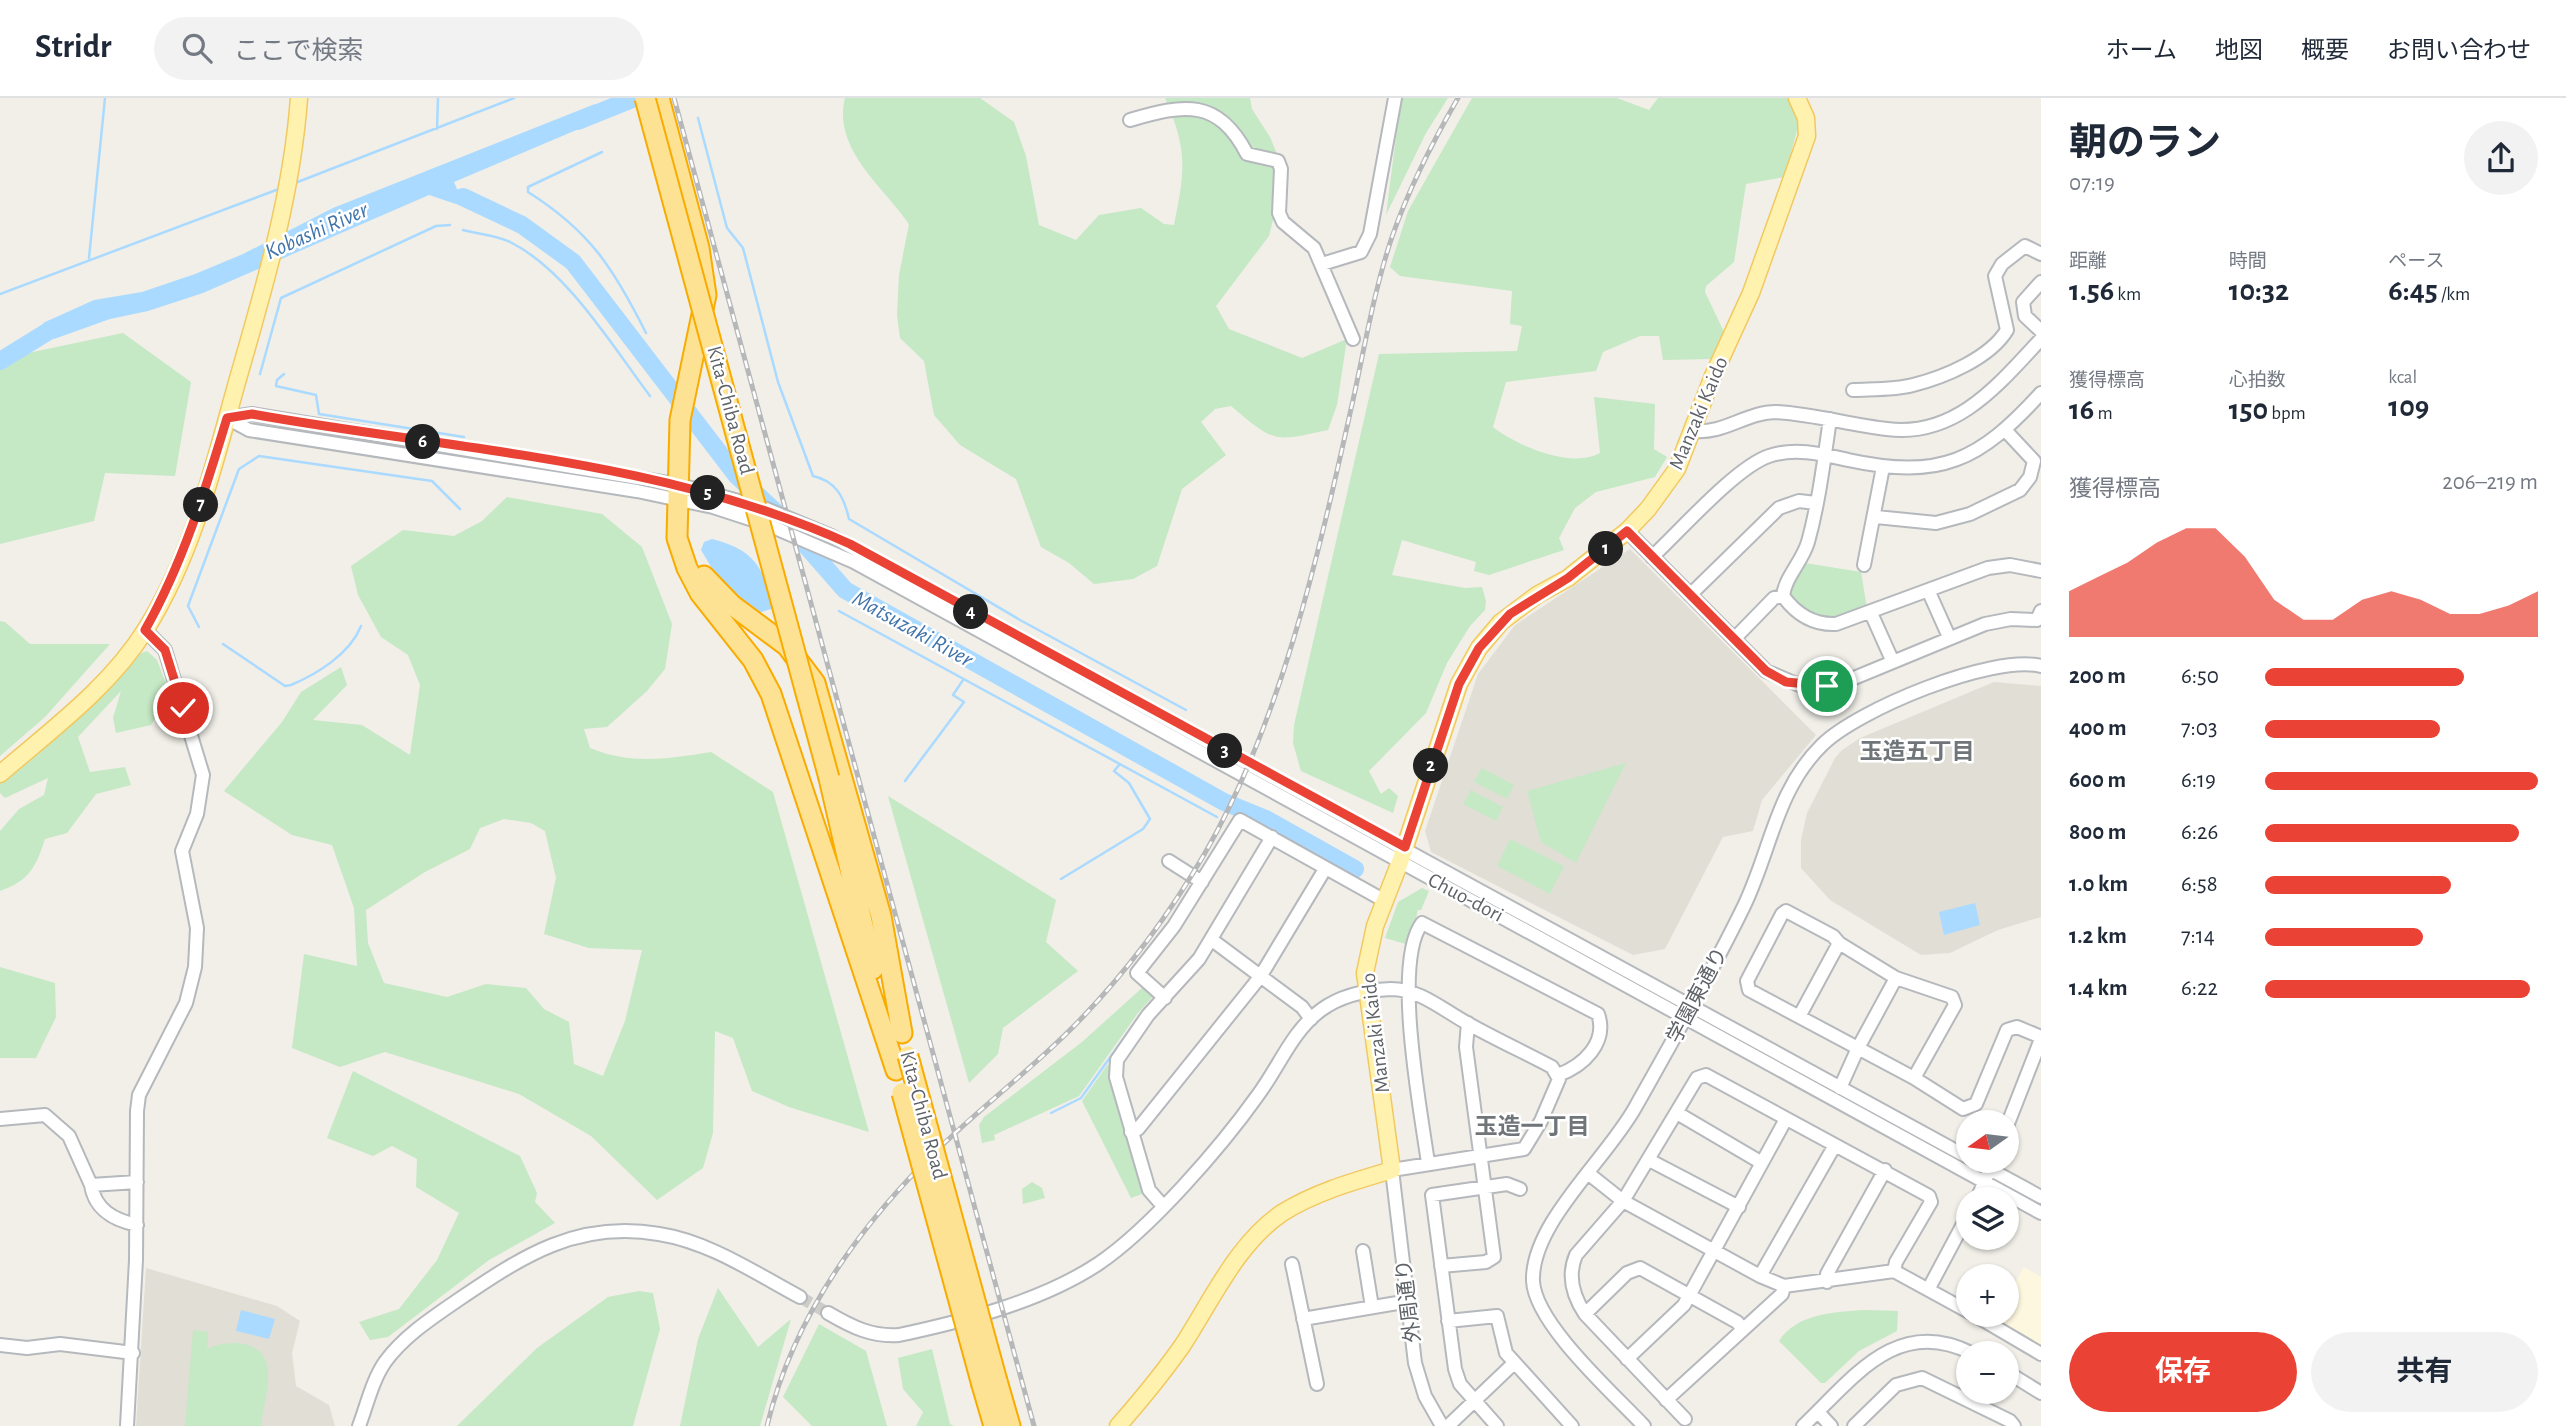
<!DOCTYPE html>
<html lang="ja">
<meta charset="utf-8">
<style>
:root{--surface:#fff;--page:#f2f2f3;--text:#1f2937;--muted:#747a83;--line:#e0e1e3;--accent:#ea4335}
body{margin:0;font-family:"Alegreya Sans","Noto Sans JP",sans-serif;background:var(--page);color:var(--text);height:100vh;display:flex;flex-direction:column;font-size:26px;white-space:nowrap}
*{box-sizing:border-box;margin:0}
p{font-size:23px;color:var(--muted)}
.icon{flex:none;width:38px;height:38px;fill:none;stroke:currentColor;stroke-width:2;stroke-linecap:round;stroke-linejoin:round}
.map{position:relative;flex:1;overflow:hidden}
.details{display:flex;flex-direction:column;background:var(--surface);width:525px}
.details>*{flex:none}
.needle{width:46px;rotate:256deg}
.controls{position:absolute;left:1956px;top:1012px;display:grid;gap:14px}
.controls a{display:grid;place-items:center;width:63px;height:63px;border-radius:50%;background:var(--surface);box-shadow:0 2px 5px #0004;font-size:35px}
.pin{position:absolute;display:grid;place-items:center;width:60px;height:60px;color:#fff;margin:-30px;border:4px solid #fff;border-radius:50%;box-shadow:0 2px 7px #0007}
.km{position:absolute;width:35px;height:35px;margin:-18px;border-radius:50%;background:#222;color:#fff;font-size:19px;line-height:35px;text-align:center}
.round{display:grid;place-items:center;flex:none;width:74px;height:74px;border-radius:37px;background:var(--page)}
.overview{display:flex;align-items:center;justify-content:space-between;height:119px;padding:0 28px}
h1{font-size:38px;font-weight:700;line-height:52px}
.stats{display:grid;grid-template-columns:repeat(3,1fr);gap:10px;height:119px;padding:7px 28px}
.stats div{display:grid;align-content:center}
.stats b{font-size:30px;font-weight:700}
.stats small{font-size:19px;font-weight:400}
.stats p{font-size:19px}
.chart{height:196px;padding:14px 28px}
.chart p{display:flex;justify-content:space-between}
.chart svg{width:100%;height:126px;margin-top:7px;fill:var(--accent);opacity:.7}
.action{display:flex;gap:14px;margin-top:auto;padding:14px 28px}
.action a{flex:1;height:80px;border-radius:42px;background:var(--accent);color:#fff;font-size:28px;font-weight:700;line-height:80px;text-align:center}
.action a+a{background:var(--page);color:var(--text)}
ul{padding:0 28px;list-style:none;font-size:23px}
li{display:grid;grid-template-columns:112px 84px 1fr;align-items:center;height:52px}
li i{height:18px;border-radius:9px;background:var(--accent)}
header{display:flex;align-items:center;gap:42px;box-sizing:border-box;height:98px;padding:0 35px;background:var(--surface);border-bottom:2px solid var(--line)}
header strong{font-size:33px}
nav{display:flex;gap:38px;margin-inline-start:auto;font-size:24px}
.search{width:490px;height:63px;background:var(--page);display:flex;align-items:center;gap:18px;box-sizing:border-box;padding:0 24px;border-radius:38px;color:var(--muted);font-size:26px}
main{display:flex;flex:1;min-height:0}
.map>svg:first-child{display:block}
.commercial{fill:#fef7e0}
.education{fill:#e1ded6}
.green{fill:#c5e8c5;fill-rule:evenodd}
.water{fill:#aadaff}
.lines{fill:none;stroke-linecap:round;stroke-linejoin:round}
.stream{stroke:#aadaff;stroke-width:2.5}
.river{stroke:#aadaff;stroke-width:18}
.minor-tunnel{stroke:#ccccc8;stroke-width:12;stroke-dasharray:12 6;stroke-linecap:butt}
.minor-casing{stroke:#b5b8bc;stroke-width:16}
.major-casing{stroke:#f2c960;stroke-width:19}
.highway-casing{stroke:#f9ab00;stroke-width:23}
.minor{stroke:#fff;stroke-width:12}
.major{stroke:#fff2af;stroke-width:16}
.highway{stroke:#fde293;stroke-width:19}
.rail-casing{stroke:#b6b7b8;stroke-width:5}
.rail{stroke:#fff;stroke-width:2.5;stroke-dasharray:8;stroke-linecap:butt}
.highway-bridge-casing{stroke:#f9ab00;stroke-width:23;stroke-linecap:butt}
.highway-bridge{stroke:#fde293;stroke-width:19}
.route-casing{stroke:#fff;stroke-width:14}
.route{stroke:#ea4335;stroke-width:9}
.labels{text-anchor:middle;stroke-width:5;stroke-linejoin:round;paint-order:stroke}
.street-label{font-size:21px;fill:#5f6368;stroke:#fff}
.water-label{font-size:23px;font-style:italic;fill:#4174aa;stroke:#fff}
.neighbourhood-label{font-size:23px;font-weight:bold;fill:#70757a;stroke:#fff}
</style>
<header>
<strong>Stridr</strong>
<div class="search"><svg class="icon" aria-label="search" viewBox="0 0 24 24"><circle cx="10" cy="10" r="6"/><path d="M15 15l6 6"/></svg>ここで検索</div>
<nav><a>ホーム</a><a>地図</a><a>概要</a><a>お問い合わせ</a></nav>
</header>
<main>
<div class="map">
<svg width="2041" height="1328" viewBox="0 0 2041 1328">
<rect width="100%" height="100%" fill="#f1efe8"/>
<path class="commercial" d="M 2024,1169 L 2041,1179 L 2041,1250 L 1994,1223 L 1997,1216 L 2007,1216 L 2007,1199 Z"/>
<path class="education" d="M 1630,451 L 1816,637 L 1762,702 L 1753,733 L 1723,739 L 1665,851 L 1633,857 L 1431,754 L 1425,733 L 1478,576 L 1515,527 Z
M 1994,584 L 2041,588 L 2041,819 L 1998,832 L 1950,855 L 1921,857 L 1830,802 L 1801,770 L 1801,742 L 1807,715 L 1835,660 L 1842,652 L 1860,640 Z
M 146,1170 L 277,1208 L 300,1223 L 292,1255 L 296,1288 L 329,1307 L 335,1328 L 136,1328 Z"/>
<path class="green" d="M 845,0 L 980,0 L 1014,24 L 1026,58 L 1039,127 L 1076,142 L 1099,117 L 1141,110 L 1164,126 L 1174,127 C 1185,73 1188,52 1165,0 L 1250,0 L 1252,11 L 1270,39 L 1285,75 L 1269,138 L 1216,208 L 1229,231 L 1302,260 L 1347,241 L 1337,307 L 1328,332 C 1273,344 1275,345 1231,308 L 1215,311 L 1201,324 L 1226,357 L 1182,391 L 1157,468 L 1133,481 L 1094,486 L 1069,465 L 1041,449 L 1016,381 L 960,347 L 934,317 L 924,263 L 900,240 L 897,217 L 899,177 L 909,126 C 884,89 832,51 845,0 Z
M 1401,0 L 1448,0 L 1426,35 L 1386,117 Z
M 1472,0 L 1617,0 L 1649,12 L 1658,0 L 1790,0 L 1799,26 L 1784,79 L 1746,86 L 1734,164 L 1706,188 L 1705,194 L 1724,234 L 1711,261 L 1663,262 L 1659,238 L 1640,238 L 1603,254 L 1596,273 L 1506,284 L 1493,329 C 1517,348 1572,371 1600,355 L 1594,299 L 1655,306 L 1654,351 L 1667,359 L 1655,379 L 1596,394 L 1575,410 L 1559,440 L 1564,452 L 1489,477 L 1474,473 L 1476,464 L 1402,442 L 1392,477 L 1465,490 L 1482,489 L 1486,503 L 1485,512 L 1470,528 L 1447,565 L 1426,615 L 1369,673 L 1381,696 L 1389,690 L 1398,698 L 1393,715 L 1301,673 L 1293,645 L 1294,627 L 1379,256 L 1517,253 L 1522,228 L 1510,226 L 1512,193 L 1400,178 L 1390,169 L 1408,113 Z
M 123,235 L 191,284 L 175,378 L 105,375 L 94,423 L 0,446 L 0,265 L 28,255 Z
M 507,399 L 602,416 L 642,449 L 672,526 L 665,571 L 647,593 L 607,629 L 584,631 L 590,650 C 631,667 668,661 711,654 L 773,694 L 869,1034 L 789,1009 L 752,993 L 733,940 L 715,933 L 713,1035 L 703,1070 L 657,1102 L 591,1038 L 519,996 L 385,954 L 340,969 L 292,950 L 304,856 L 357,868 L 354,810 L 332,747 L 292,737 L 224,693 L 282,624 L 301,594 L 341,569 L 347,587 L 313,622 L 362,627 L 410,657 L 420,587 L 408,557 L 381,539 L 358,497 L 351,468 L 403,432 L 454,438 L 482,423 ZM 504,721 L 531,725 L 545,733 L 556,780 L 544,836 L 589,850 L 642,852 L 625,923 L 603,978 L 574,966 L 569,924 L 544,911 L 526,890 L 486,886 L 447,899 L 384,885 L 368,845 L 366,812 L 425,774 L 470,751 L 480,730 Z
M 1805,465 L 1861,474 L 1867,510 C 1830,526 1818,526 1788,500 L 1788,490 Z
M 0,523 L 5,524 L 30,546 L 110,546 L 45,619 L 0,658 Z
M 147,553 L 157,562 L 170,596 L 151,627 L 116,635 L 113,620 L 121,593 L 78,639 L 90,674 L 125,669 L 131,687 L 96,696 L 67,735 L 45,741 C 36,769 29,783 0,793 L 0,733 L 19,711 L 44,697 L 48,680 L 5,700 L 0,695 L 0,685 L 64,631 L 136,557 Z
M 1626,665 L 1576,765 L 1541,744 L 1527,693 Z
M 1482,670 L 1514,687 L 1507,701 L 1474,684 Z
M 1471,692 L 1503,709 L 1496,723 L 1463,706 Z
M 888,698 L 1056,802 L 1046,844 L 1078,873 L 1003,930 L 998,956 L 969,985 Z
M 1510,741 L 1564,768 L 1550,796 L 1497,768 Z
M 1422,790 L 1429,793 L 1421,812 L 1418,812 L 1409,847 L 1385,840 L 1398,804 Z
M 0,869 L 55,885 L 56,919 L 36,960 L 0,960 Z
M 1152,881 L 1162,888 L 1138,915 L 1079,998 L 994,1037 L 995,1042 L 982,1045 L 979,1027 L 984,1019 L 1082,944 Z
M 1108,966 L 1142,1096 L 1131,1100 L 1082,1003 Z
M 353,973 L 520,1058 L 537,1095 L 535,1104 L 555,1125 L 489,1162 L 388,1239 L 370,1242 L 359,1224 L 399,1211 L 437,1162 L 459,1115 L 416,1089 L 417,1061 L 392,1048 L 373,1058 L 327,1040 Z
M 1032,1084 L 1042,1090 L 1045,1100 L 1023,1106 L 1022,1091 Z
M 718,1190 L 758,1249 L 791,1221 L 760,1328 L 680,1328 L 698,1241 Z
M 639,1193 L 653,1195 L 660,1231 L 633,1328 L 457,1328 L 537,1250 L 608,1199 Z
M 1865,1212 L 1898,1213 L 1897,1233 L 1859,1253 L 1825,1285 L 1821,1285 L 1779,1243 C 1797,1215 1835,1214 1865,1212 Z
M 819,1226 L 866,1253 L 887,1328 L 812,1328 L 783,1299 Z
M 193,1232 L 208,1234 L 207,1251 C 228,1241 266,1241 268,1273 C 269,1290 263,1311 261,1328 L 185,1328 Z
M 932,1251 L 950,1326 L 954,1328 L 916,1328 L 923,1314 L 903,1291 L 898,1260 Z"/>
<path class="water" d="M 595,6 L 600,22 L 454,84 L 457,91 L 500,107 L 468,110 L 429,97 L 203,195 L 148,213 L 110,221 L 54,241 L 43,225 L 94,202 L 142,194 L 195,176 L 243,156 L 333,110 Z
M 712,441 C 755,452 763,469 774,510 L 758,515 L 720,484 L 701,452 L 704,444 Z
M 1975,805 L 1980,827 L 1944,837 L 1939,814 Z
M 241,1212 L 275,1221 L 269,1241 L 236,1233 Z"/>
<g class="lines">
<path class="stream" d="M 698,20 L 727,130 L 743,150 L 778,284 L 813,378 C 836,383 844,399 849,421 L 1020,522 L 1186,612
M 437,31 L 438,0
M 602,54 L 528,89 L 528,94 C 590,133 614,171 646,235
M 295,85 L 514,0
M 463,132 C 478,136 496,137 510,144 C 567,172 613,249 650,298
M 89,160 L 105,0
M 0,196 L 279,91
M 260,276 L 281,200 L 436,128 L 450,127
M 284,276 L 277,282 L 276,288 L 316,297 L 319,316 L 464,339
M 839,513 L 1217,719
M 199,529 L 188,508 L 239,371 L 259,358 L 432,383 L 460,411
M 223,546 L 285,588 L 291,587 C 317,576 350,556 361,528
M 905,683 L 964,604 L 953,597 L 963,582
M 1061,781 L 1143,731 L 1150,721 L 1129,685 L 1114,673 L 1120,666
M 1188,864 L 1197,853
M 1051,1015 L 1081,1000 L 1139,919"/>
<path class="river" d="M 578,23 L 635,0
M 463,99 L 522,127 L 573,164 L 737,378 L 782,420 L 845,492 L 1224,704 L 1266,721 L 1355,771
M 0,263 L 52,231 L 71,225"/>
<path class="minor-tunnel" d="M 800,1199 L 828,1215"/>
<defs>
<path id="minor" d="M 1130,22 C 1184,6 1218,0 1247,56 L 1278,63 L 1281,71 L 1279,115 L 1283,124 L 1314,150 L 1353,241
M 1322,166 L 1361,154 L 1370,136 L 1395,0
M 2041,184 L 2023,204 L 2025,218 L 2041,233
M 1853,292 C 1872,291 1895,292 1913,287 C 1945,279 1990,260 2007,232 L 1995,178 L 2002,166 L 2025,148 L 2041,156
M 227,320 L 249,332 L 637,393 L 713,409 L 768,427 L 854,464 L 2041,1115
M 227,320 L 252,316 L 680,387 L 764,410 L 831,438 L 1969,1060
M 1830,321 C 1824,362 1819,404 1808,444 C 1802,464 1785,479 1783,498 C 1796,516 1813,527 1836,526 L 1988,470 L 2010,467 L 2041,473
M 1694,333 C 1724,336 1747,314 1776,314 C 1814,316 1850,327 1887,331 C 1956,340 1999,286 2041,241
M 1876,419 L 1936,425 L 1970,416 L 2020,392 L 2030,379 L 2034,363 L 2006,333
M 1627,433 L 1766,573 L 1799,587 L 1842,585 L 1985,526 L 2011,521 L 2037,522 L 2041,513
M 1652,459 C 1680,433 1736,369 1769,358 C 1795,349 1822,356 1848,362 C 1941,382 1979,363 2041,295
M 1864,467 L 1883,369
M 1928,492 L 1949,539
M 1690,497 L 1779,410 L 1799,403 L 1816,405
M 1871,515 L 1892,562
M 1734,541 L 1774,500 L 1783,498
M 1169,763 L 1202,784
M 1212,842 L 1302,909 L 1311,921
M 1165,900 L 1137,875 L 1174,828 L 1240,722 L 1385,803
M 1800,917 L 1839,845
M 1914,980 L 1955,907 L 1952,899 L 1896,880 L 1839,845 L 1833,838 L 1786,813 L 1782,816 L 1747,883 L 1749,892 L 1914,980 L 1963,1011 L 1976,1006 L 2007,932 L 2017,929 L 2041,939
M 1840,990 L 1858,950 L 1896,880
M 1677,1015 L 1762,1065
M 0,1021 L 45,1017 L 69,1038 L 91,1087 L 137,1084
M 2007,1028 L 2041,941
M 1131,1034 L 1138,1031 L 1260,879 L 1325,771
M 1649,1062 L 1739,1109
M 1973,1062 L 2041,1099
M 1428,1065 C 1421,1014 1392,865 1422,825 L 1598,916 C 1608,945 1583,968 1558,977
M 1589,1076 L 1623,1103 L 1760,1178 L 1784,1188 L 1894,1173 L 1969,1214
M 91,1087 C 95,1112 114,1122 137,1127
M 1977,1101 L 1994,1062
M 1163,1108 L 1149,1092 L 1116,979 L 1117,962 L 1148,917 L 1199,861 L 1272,739
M 1363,1153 L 1372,1209
M 1292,1166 L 1317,1286
M 1441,1168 L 1486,1164 L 1494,1159 L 1466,949 L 1468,925
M 1760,1178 L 1835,1047
M 1827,1184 L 1827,1176 L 1885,1072
M 1929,1190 L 1969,1115
M 828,1215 C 852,1229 872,1239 899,1237 C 965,1223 1042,1203 1098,1166 C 1150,1131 1221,1049 1258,997 C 1279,969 1292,933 1321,912 C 1340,898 1367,892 1391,891 C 1420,891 1443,912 1467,925 C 1495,941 1524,954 1552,969 L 1559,981 L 1541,1023 L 1524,1051 L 1392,1072 L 1415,1265 L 1425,1298 L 1442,1328
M 1585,1216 L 1627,1175 L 1640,1170 L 1737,1224 L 1743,1231
M 1973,1216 L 2041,1256
M 1303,1221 L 1409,1203
M 1448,1223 L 1497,1218 L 1506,1255 L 1572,1328
M 0,1247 L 27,1250 L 60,1246 L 133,1255
M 1627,1261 L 1684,1207 L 1786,1021
M 2007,1274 L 2041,1295
M 1666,1302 L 1782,1196 L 1784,1188
M 1818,1314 L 1831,1328
M 1685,1321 L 1585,1216 C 1573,1198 1567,1178 1576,1157 L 1623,1103 L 1697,980 L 1706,977 L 1929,1098 L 1931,1104 L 1896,1164 L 1894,1173
M 127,1328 L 136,1162 L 137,1013 L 139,997 L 186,905 L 195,869 L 197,830 L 182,753 L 197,716 L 203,677 L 165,552 L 145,532
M 359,1328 C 367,1307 372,1283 385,1264 C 404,1238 432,1220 458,1202 C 523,1158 577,1122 659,1136 C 710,1144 755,1175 800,1199
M 1448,1328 L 1513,1266
M 1497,1328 L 1460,1286 L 1455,1271 L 1432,1097 L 1507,1086 L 1520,1091
M 1644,1328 C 1614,1296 1535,1226 1533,1183 C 1531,1125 1608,1060 1636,1008 C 1673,942 1711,876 1744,808 C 1771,752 1776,692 1822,647 C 1857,612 1992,556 2041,568
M 1803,1328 C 1852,1282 1896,1217 1971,1255
M 1854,1328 L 1896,1287 L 1922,1280 L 2010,1323 L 2014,1328"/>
<path id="major" d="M 0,676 C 51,632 110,589 146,531 C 193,456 214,367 237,284 C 264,190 292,97 299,0
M 1118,1328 C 1140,1303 1163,1275 1182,1248 C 1211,1204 1237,1145 1282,1115 C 1315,1094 1355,1083 1392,1072 L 1365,875 L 1375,828 L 1400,764 L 1459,586 L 1479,550 L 1501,524 L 1537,497 L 1568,480 L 1627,433 L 1648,411 L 1677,371 L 1713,278 L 1751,195 L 1807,38 L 1806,20 L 1797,0"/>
<path id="highway" d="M 659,0 L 699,150 L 706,197 L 680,322 L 677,440 L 687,470 L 700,495 L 753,562 L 771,596 L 896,972
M 704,478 L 732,507 L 787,548 L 815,585 L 881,818 L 902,935
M 829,680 L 873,871
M 997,1283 L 1010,1328
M 982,1287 L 994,1328"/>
</defs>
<use href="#minor" class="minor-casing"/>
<use href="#major" class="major-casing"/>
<use href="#highway" class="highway-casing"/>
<use href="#minor" class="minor"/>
<use href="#major" class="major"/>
<use href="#highway" class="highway"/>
<defs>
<path id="rail" d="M 674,0 L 1034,1328
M 767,1328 C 791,1227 851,1140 922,1067 C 970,1017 1027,976 1075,927 C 1126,875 1169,817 1205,755 C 1281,623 1318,459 1351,311 C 1364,254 1373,195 1392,139 C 1409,90 1432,45 1458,0"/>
</defs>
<use href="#rail" class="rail-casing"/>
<use href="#rail" class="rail"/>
<defs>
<path id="highway-bridge" d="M 645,0 L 829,680
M 908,958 L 997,1283
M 902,995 L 982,1287"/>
</defs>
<use href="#highway-bridge" class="highway-bridge-casing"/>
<use href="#highway-bridge" class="highway-bridge"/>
</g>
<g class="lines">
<defs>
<path id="route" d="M 183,610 L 165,552 L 145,532 C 183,465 205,393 227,320 L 252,316 C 452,352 663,361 850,446 L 1405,749 L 1459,586 L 1479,550 L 1510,516 L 1568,480 L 1627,433 L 1766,573 L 1786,584 L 1827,588"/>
</defs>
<use href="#route" class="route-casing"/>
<use href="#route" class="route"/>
</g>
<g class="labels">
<g class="street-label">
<text transform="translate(731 312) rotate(75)" y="7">Kita-Chiba Road</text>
<text transform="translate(1698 315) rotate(-67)" y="7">Manzaki Kaido</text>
<text transform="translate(1466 799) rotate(28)" y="7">Chuo-dori</text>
<text transform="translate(1697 897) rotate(-62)" y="7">学園東通り</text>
<text transform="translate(1375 935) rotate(-97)" y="7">Manzaki Kaido</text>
<text transform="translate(924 1017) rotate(75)" y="7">Kita-Chiba Road</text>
<text transform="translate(1408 1203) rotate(-97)" y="7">外周通り</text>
</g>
<g class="water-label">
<text transform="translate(316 132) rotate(-24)" y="8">Kobashi River</text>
<text transform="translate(913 530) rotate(29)" y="8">Matsuzaki River</text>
</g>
<g class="neighbourhood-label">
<text x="1917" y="661">玉造五丁目</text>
<text x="1532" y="1036">玉造一丁目</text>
</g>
</g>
</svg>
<div class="controls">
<a><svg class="needle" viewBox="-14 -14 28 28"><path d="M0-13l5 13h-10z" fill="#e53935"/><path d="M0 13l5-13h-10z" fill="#747a83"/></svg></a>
<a><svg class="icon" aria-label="layers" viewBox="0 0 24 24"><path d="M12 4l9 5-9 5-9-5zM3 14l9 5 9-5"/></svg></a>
<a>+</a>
<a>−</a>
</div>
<div class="pin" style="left:1827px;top:588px;background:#1e9e55"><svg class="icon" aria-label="arrive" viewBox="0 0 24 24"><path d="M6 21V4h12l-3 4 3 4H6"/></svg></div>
<div class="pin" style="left:183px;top:610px;background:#d93025"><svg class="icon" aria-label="check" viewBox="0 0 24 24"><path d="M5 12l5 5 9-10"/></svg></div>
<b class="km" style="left:1606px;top:451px">1</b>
<b class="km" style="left:1431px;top:668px">2</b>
<b class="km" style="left:1225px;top:653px">3</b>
<b class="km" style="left:971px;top:514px">4</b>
<b class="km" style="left:708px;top:395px">5</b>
<b class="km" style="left:423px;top:344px">6</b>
<b class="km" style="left:201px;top:407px">7</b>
</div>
<section class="details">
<div class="overview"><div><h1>朝のラン</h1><p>07:19</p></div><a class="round"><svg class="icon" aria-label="share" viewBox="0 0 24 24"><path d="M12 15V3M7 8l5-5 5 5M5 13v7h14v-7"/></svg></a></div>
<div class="stats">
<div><p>距離</p><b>1.56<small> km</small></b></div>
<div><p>時間</p><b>10:32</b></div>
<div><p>ペース</p><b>6:45<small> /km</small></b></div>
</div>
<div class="stats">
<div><p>獲得標高</p><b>16<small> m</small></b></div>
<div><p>心拍数</p><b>150<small> bpm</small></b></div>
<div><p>kcal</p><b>109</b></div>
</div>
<div class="chart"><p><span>獲得標高</span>206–219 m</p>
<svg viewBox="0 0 160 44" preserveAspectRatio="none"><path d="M0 44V28L10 23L20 18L30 11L40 6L50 6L60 16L70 31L80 38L90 38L100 31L110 28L120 31L130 36L140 36L150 33L160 28V44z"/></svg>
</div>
<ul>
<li><b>200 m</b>6:50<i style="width:73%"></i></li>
<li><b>400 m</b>7:03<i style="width:64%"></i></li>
<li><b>600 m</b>6:19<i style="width:100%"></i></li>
<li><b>800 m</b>6:26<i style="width:93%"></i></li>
<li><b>1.0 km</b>6:58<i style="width:68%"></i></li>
<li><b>1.2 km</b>7:14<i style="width:58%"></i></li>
<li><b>1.4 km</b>6:22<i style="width:97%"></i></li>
</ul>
<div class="action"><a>保存</a><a>共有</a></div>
</section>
</main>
